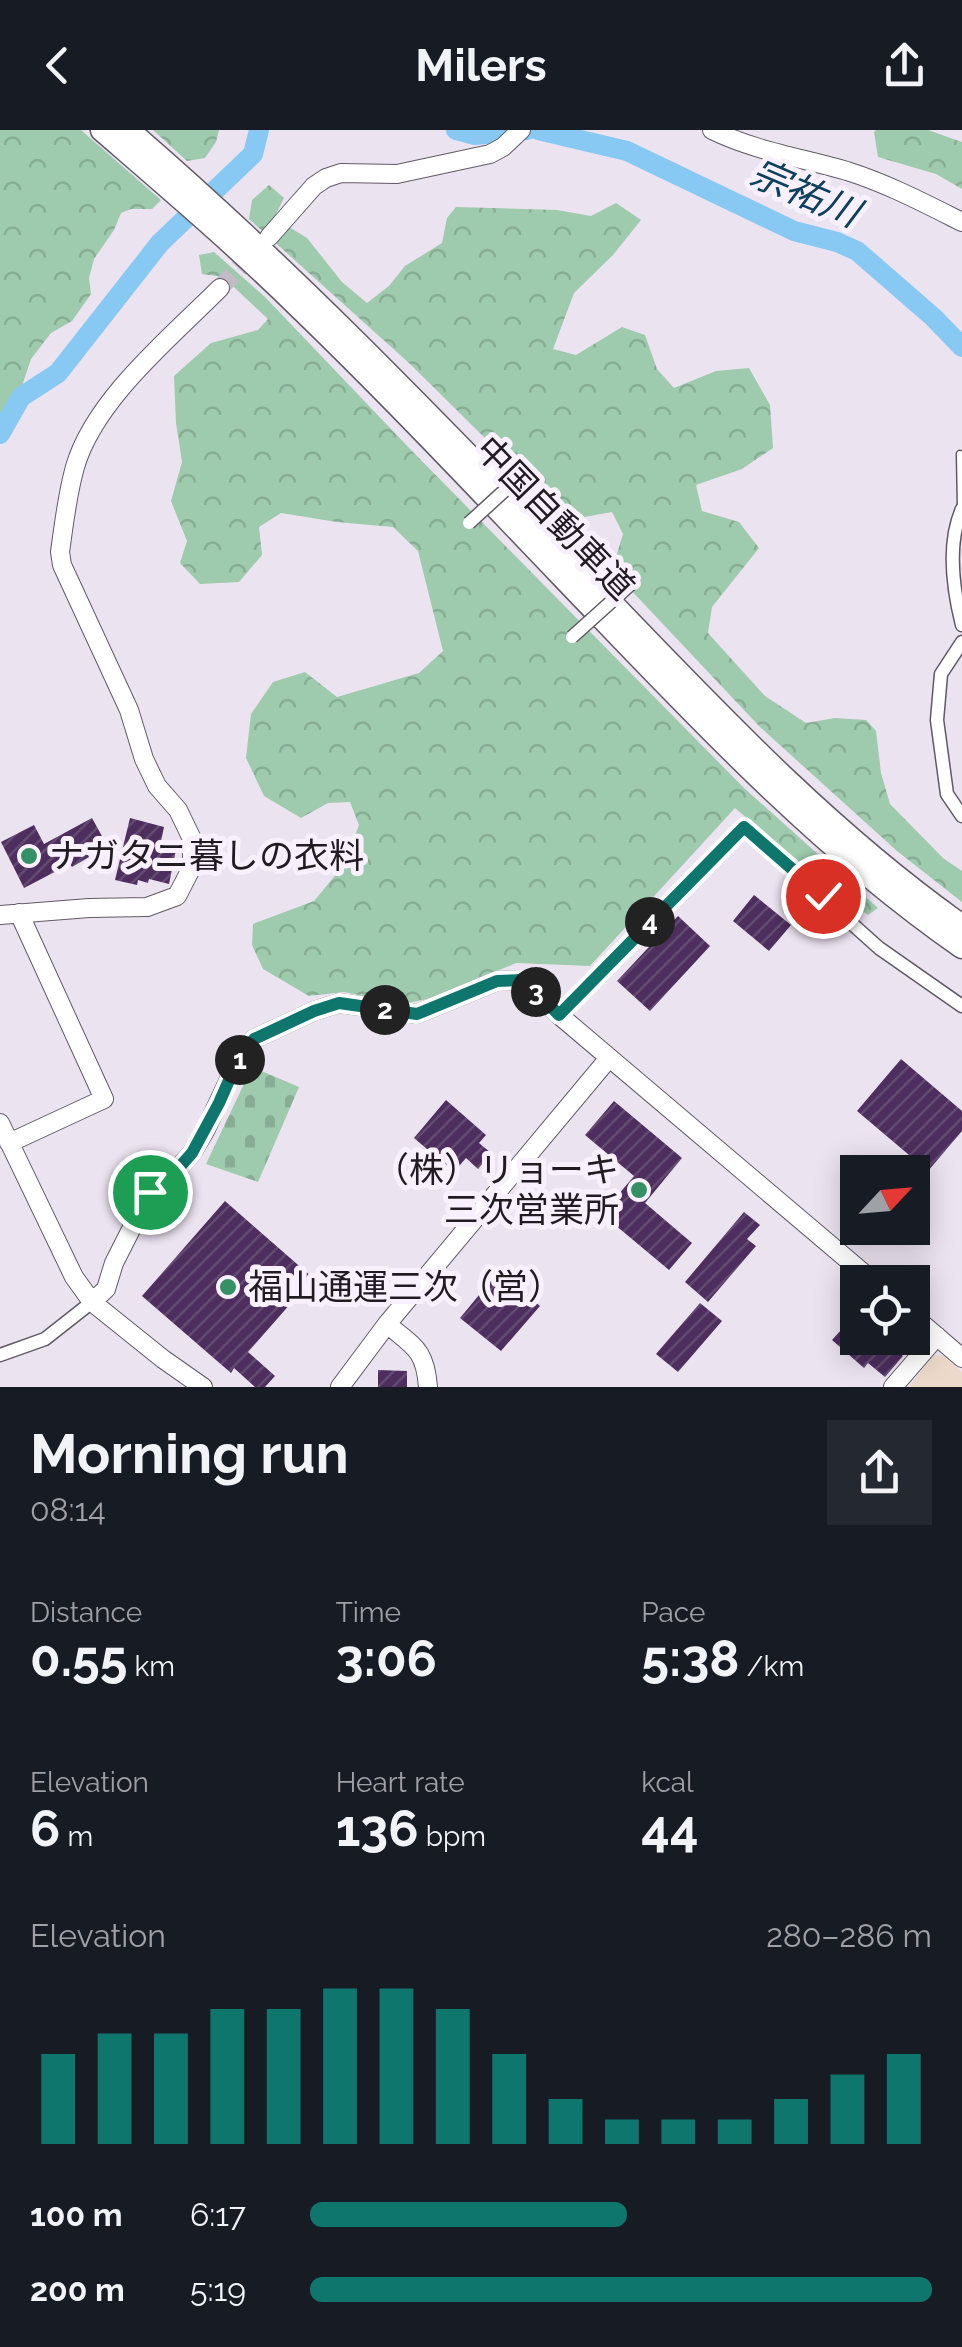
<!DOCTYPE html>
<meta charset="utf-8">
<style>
:root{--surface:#171b24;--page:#242831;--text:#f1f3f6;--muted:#9ea1a6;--accent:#0f766e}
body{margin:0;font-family:Raleway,"Noto Sans JP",sans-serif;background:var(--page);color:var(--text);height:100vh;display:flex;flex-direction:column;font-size:38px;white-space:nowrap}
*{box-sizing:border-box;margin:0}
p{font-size:32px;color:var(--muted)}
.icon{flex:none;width:55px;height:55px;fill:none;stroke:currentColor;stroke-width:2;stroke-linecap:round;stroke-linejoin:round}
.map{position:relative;height:1257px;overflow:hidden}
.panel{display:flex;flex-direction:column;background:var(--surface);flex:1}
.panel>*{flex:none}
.needle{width:65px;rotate:64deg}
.fabs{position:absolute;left:840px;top:1025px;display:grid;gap:20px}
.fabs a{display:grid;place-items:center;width:90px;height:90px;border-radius:0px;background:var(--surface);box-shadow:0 5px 25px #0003;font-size:50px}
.pin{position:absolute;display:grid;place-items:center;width:85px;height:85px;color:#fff;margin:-42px;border:5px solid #fff;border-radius:50%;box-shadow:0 2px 10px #0007}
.km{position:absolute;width:50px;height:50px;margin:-25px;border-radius:50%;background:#222;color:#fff;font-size:28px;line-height:50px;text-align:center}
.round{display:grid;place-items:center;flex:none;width:105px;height:105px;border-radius:0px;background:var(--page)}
.head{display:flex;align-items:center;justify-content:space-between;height:170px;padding:0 30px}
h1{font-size:55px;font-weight:700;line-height:75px}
.figures{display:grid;grid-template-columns:repeat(3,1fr);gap:15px;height:170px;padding:10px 30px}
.figures div{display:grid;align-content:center}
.figures b{font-size:50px;font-weight:700}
.figures small{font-size:28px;font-weight:400}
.figures p{font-size:28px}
.chart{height:280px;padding:20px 30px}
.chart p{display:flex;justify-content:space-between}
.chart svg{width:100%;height:180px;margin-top:10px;stroke:var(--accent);stroke-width:6}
ul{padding:0 30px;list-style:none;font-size:32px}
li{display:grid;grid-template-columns:160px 120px 1fr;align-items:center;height:75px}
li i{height:25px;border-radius:12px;background:var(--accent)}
header{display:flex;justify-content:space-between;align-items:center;height:130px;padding:0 30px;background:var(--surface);font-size:45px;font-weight:700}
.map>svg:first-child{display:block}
.industrial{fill:#ecd9c9}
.forest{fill:url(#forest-crowns)}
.cemetery{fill:url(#cemetery-stones)}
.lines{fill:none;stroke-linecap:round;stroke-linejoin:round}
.river{stroke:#88c9f3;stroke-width:20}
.building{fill:url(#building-hatch)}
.secondary-tunnel{stroke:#c3bbc7;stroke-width:18;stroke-dasharray:18 9;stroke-linecap:butt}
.lane-casing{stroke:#615a65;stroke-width:9}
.street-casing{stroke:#615a65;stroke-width:15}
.secondary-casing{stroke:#615a65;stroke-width:20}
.highway-casing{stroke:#615a65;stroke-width:25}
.lane{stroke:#fff;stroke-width:6}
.street{stroke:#fff;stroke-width:12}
.secondary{stroke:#fff;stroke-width:18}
.highway{stroke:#fff;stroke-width:22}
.street-bridge-casing{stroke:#615a65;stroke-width:15;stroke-linecap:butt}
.street-bridge{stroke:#fff;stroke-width:12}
.route-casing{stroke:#fff;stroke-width:20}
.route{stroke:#0f766e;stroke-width:12}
.poi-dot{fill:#359066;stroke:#f9f0fe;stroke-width:4}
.labels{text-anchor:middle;stroke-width:10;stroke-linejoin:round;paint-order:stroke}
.street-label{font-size:35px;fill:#201c21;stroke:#f9f0fe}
.poi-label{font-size:35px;fill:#201c21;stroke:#f9f0fe;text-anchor:start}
.water-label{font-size:38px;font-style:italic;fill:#0d415d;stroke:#f9f0fe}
</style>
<header><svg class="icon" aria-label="back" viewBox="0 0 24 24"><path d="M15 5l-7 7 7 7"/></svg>Milers<svg class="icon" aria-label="share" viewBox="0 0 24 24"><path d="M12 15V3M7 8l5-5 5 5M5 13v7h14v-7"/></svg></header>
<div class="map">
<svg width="962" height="1257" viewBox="0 0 962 1257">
<defs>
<pattern id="forest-crowns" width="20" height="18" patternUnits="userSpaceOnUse" patternTransform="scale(2.5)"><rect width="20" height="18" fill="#9ecaad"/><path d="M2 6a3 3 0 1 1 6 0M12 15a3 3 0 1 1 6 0" fill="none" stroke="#88ad95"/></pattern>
<pattern id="cemetery-stones" width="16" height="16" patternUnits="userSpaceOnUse" patternTransform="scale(2.5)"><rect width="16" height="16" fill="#9ecaad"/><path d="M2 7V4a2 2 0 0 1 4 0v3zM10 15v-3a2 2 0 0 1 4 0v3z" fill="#88ad95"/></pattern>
<pattern id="building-hatch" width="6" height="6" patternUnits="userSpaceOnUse" patternTransform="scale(2.5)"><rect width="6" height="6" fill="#4d2e5e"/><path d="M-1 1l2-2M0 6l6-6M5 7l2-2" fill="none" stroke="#634a71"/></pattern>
</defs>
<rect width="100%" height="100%" fill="#ece3f1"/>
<path class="industrial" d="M 942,1225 L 962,1242 L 962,1257 L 909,1257 L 933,1226 Z"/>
<path class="forest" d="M 0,0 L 81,0 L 161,70 L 152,79 L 131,79 L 121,83 L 114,100 L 94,129 L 89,148 L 91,164 L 72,191 L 51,203 L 31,229 L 21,259 L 0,291 Z
M 153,0 L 219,0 L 216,12 L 205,28 L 187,31 Z
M 876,0 L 928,0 L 962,12 L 962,59 L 936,44 L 878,27 L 874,2 Z
M 269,55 L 284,68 L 274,88 L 307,108 L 342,152 L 367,173 L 389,156 L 405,136 L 442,113 L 447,88 L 456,77 L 557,80 L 591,86 L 616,73 L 641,90 L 613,125 L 574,163 L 553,219 L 576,225 L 622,197 L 645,205 L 657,239 L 674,258 L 716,241 L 749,238 L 770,275 L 773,318 L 742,339 L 696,355 L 702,381 L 739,392 L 759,418 L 712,477 L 708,503 L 765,566 L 806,593 L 835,588 L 866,590 L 876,601 L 881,643 L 890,674 L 943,728 L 962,741 L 962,772 L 897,721 L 760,597 L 612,440 L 623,404 L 612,382 L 568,390 L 409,233 L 249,89 L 252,70 Z
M 214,122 L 265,167 L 412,321 L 744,658 L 878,778 L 868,785 L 826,754 L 735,678 L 590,836 L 516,833 L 437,867 L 403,874 L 344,862 L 309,866 L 263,839 L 252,815 L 253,794 L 314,771 L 343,736 L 359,695 L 350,672 L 328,673 L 301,688 L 264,666 L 246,628 L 251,584 L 273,552 L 305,542 L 337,567 L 419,543 L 443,521 L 418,421 L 393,397 L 337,392 L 281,383 L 259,397 L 262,425 L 239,452 L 200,454 L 180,433 L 187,411 L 171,371 L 182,332 L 176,293 L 174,246 L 211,213 L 258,200 L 268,189 L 223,147 L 202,144 L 199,125 Z"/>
<path class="cemetery" d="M 252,937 L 299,957 L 258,1052 L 206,1034 Z"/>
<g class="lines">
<path class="river" d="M 456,0 L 475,5 L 527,0
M 538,0 L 627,21 L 794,101 L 837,112 L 857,121 L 933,187 L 962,217
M 0,304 L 21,267 L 58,243 L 160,113 L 253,24 L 259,0"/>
</g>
<path class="building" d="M 92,688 L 103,708 L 84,717 L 89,727 L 72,737 L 70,734 L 24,758 L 1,712 L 34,695 L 44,714 Z
M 130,688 L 164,697 L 160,716 L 176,720 L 169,754 L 149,749 L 148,753 L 138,750 L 137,755 L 115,750 Z
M 754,765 L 791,795 L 769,821 L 733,791 Z
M 678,786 L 710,816 L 650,881 L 617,851 Z
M 901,929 L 962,981 L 962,1001 L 928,1041 L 857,981 Z
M 446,970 L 486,1005 L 479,1013 L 491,1023 L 478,1039 L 466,1028 L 454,1042 L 414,1008 Z
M 614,971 L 682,1028 L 645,1073 L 692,1113 L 669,1140 L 602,1084 L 634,1046 L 585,1005 Z
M 225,1071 L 313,1148 L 248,1222 L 275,1246 L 265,1257 L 255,1257 L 234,1238 L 231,1243 L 142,1166 Z
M 744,1082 L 760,1095 L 747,1109 L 756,1116 L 708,1172 L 685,1152 Z
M 499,1141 L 540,1176 L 501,1221 L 460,1188 Z
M 700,1173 L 722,1191 L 678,1242 L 656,1224 Z
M 858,1181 L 858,1208 L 881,1208 L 903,1226 L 885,1247 L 868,1233 L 864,1238 L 832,1210 Z
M 378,1240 L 407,1241 L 407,1257 L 378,1257 Z"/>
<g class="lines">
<path class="secondary-tunnel" d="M 220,158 L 255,121"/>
<defs>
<path id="lane" d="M 960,324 L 961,378"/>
<path id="street" d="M 962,379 C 947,413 953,459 962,495
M 962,512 L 941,544 L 937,590 L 947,664 L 962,686
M 559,885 L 744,697 L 879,818 L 962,876
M 0,1225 L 45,1209 L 92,1172"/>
<path id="secondary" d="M 712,0 C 755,21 802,28 847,41 C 888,54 924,73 962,92
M 269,107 L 314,56 L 326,48 L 341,43 L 397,44 L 490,24 L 503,17 L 521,0
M 0,785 L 89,778 L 147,777 L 177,766 L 192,737 L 192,709 L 178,680 L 157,656 L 144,629 L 129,580 L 62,435 L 60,422 C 64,394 67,365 75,337 C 94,270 171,207 220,158
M 0,993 L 74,1147 L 92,1172 L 163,1229 L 203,1257
M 9,1013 L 104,969 L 19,783
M 92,1172 L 106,1159 L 114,1133 L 150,1062 L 170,1047 L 192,1023 L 205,1001 L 234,939 L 254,909 L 314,881 L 339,873 L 417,884 L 497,851 L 525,850 L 559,885 L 874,1152
M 912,1185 L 962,1228
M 387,1194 C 414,1217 425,1219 428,1257
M 340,1257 L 387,1194 L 609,928
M 893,1257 L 937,1206"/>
<path id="highway" d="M 102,0 C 169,58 236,115 299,177 C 388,263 473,353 558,442 C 685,574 811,712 962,817
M 128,0 C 292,141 440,296 590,451 C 707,572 823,698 962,796"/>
</defs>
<use href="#lane" class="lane-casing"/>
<use href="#street" class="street-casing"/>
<use href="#secondary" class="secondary-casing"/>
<use href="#highway" class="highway-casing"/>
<use href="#lane" class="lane"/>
<use href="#street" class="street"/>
<use href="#secondary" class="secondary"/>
<use href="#highway" class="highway"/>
<defs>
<path id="street-bridge" d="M 469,393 L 526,341
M 572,507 L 632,453"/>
</defs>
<use href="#street-bridge" class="street-bridge-casing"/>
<use href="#street-bridge" class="street-bridge"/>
</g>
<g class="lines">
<defs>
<path id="route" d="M 150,1062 L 170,1048 L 192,1023 L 219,973 L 234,939 L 254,909 L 314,881 L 339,873 L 417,884 L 497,851 L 525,850 L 559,885 L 744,697 L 823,766"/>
</defs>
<use href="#route" class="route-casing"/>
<use href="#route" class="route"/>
</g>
<g class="poi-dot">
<circle cx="29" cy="726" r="10"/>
<circle cx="639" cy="1060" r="10"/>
<circle cx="228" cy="1157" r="10"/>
</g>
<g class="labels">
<g class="street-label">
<text transform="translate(555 388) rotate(46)" y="12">中国自動車道</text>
</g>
<g class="poi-label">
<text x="49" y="738">ナガタニ暮しの衣料</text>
<text x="619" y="1052" text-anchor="end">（株）リョーキ<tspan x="619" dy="40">三次営業所</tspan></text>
<text x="248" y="1169">福山通運三次（営）</text>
</g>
<g class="water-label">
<text transform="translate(805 63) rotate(23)" y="13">宗祐川</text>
</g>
</g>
</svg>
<div class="fabs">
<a><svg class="needle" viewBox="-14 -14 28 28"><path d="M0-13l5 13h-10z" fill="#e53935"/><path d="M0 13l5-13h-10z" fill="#9ea1a6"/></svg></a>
<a><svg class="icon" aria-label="locate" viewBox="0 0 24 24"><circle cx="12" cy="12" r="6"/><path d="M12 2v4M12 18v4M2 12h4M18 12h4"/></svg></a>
</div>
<div class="pin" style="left:150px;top:1062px;background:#1e9e55"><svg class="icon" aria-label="arrive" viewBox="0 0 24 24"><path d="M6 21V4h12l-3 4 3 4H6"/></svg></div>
<div class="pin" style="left:823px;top:766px;background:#d93025"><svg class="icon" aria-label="check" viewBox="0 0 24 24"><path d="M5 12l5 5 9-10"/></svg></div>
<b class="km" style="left:240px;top:930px">1</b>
<b class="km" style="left:385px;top:880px">2</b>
<b class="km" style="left:536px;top:862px">3</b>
<b class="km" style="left:650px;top:792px">4</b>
</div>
<section class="panel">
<div class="head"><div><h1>Morning run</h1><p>08:14</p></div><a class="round"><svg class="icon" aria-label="share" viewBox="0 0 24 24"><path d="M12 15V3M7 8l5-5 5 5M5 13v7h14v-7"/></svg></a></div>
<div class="figures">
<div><p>Distance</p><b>0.55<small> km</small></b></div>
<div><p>Time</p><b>3:06</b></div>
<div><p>Pace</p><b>5:38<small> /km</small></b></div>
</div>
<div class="figures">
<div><p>Elevation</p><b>6<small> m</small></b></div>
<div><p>Heart rate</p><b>136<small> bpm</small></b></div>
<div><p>kcal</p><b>44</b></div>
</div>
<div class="chart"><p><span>Elevation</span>280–286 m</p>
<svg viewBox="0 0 160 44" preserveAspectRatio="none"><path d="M5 44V22M15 44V17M25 44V17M35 44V11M45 44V11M55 44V6M65 44V6M75 44V11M85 44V22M95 44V33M105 44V38M115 44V38M125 44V38M135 44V33M145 44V27M155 44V22"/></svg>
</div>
<ul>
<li><b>100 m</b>6:17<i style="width:51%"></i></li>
<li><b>200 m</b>5:19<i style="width:100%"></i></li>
</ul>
</section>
